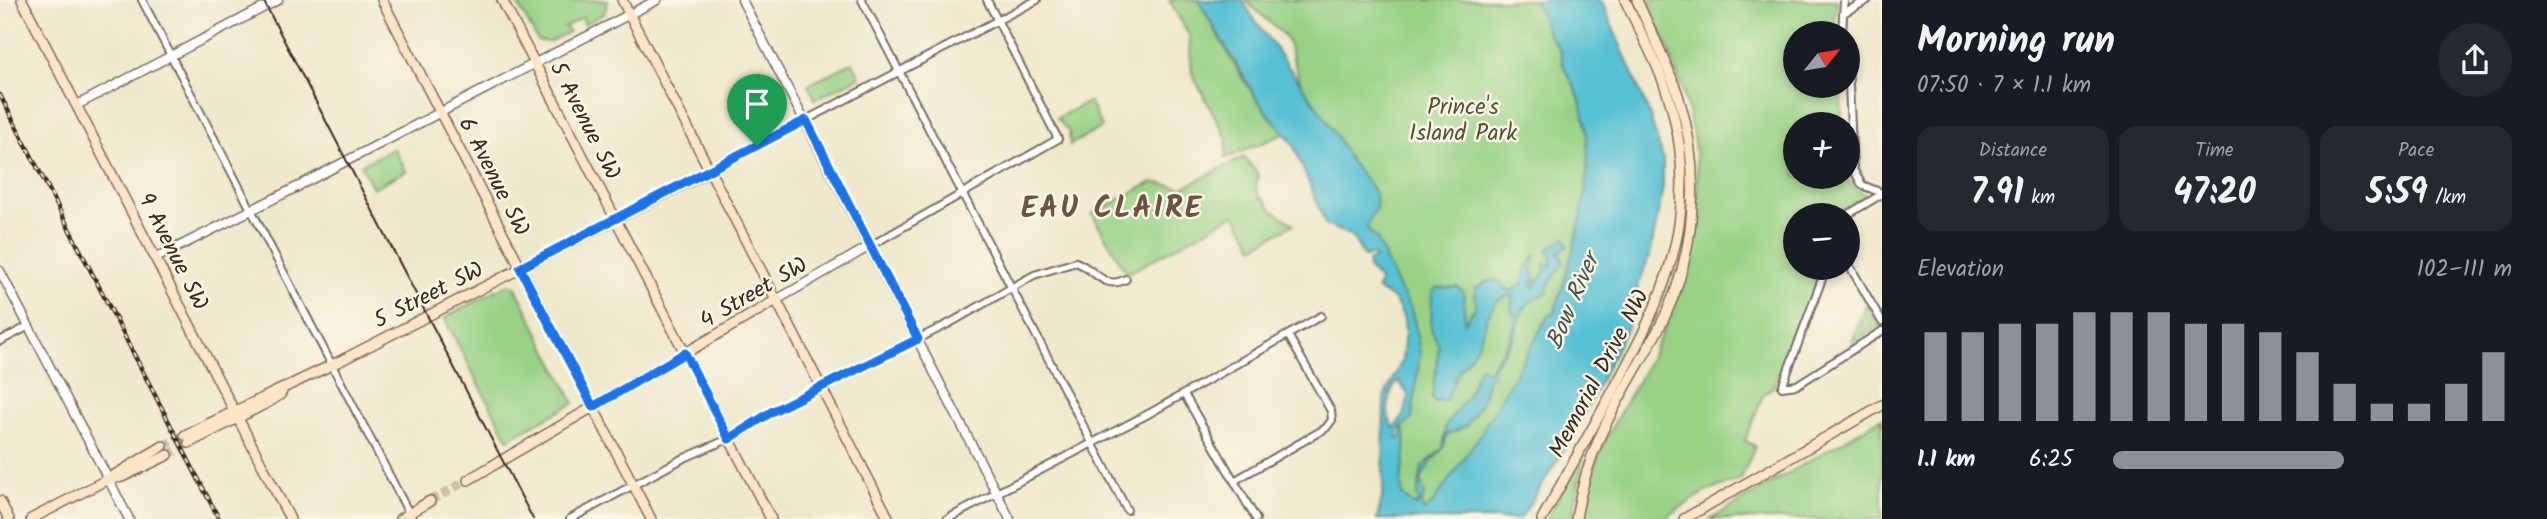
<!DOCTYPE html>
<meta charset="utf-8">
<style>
:root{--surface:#171b24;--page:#242831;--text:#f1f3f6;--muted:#9ea1a6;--accent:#8c9099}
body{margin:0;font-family:Kalam,sans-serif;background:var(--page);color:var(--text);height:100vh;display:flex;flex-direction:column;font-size:26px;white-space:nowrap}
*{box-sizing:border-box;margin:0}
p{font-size:23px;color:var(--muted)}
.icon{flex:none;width:38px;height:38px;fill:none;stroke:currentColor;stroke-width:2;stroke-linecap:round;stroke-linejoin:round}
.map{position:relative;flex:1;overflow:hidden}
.side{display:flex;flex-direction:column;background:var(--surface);width:665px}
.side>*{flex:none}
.needle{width:46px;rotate:60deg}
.controls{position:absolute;left:1783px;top:21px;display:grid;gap:14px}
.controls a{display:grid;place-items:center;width:77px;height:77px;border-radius:50%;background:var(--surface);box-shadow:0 4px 10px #0003;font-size:35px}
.pin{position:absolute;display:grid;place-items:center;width:60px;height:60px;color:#fff;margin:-72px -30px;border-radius:50% 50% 50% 0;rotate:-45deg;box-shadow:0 0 7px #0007}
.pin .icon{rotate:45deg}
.round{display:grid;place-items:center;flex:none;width:74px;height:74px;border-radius:37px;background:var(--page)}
.summary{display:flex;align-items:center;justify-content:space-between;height:119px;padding:0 35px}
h1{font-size:38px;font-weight:600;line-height:52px}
.stats{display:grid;grid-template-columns:repeat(3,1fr);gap:10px;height:119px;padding:7px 35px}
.stats div{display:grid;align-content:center;border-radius:18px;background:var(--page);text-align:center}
.stats b{font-size:35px;font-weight:600}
.stats small{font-size:19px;font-weight:400}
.stats p{font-size:19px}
.chart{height:196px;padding:14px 35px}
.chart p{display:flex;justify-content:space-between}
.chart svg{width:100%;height:126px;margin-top:7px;stroke:var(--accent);stroke-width:6}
ul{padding:0 35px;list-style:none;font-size:23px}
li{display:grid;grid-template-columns:112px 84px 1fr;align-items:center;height:52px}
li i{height:18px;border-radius:9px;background:var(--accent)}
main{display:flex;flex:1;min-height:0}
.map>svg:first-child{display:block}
.green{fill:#97d285;stroke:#697e52;stroke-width:2}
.water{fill:#57c1d3;stroke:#497678;stroke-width:2;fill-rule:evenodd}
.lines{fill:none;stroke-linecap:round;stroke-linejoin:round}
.secondary-tunnel{stroke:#cbc2a8;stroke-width:9;stroke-dasharray:9 4.5;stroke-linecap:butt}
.minor-casing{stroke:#7a6c5b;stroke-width:10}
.tertiary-casing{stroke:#7a6c5b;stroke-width:11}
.secondary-casing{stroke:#7a6c5b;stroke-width:12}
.minor{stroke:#fff;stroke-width:6}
.tertiary{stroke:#fff;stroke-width:8}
.secondary{stroke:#ffe4c6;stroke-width:9}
.tram{stroke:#3b2a1e;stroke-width:2}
.rail-casing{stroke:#3b2a1e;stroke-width:4.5}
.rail{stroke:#fcf5e5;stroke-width:2;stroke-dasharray:5;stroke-linecap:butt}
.route-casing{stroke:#fff;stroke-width:14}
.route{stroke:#1a73e8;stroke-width:9}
.labels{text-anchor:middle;stroke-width:5;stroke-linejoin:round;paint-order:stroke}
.park-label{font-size:23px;fill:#525438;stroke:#fcf5e5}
.street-label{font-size:23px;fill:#3b2a1e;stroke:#fcf5e5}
.water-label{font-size:24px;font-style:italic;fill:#435754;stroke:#fcf5e5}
.district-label{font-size:30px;font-weight:bold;letter-spacing:2px;fill:#6c5540;stroke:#fcf5e5}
</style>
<main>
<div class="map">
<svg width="1882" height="519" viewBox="0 0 1882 519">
<rect width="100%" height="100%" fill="#fcf5e5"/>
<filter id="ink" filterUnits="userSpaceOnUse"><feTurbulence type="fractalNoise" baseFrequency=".0143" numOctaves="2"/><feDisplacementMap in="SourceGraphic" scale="14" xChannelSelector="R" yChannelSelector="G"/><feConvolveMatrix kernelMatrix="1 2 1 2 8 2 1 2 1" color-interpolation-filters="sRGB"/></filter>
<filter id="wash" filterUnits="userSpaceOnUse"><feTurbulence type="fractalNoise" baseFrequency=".00686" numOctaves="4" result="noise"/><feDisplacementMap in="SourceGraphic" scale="28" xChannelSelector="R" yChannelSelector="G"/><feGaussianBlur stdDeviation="1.57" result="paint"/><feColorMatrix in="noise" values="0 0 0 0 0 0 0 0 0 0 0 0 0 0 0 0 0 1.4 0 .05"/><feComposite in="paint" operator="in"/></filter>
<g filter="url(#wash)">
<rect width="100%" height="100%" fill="#efe8cb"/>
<path class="green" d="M 608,0 L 604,14 L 584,24 L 583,17 L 565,27 L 569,32 L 549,42 L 538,41 L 516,1 Z
M 1169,0 L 1198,0 C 1224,44 1248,98 1286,133 L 1226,158 L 1227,139 L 1192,74 L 1189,35 Z
M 1245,0 L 1537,0 C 1559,44 1588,93 1591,144 C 1597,282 1507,398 1435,506 L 1424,514 L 1402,498 L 1399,486 L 1405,446 L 1401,422 L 1410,407 L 1413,326 L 1367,237 L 1303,90 L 1286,37 Z
M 1642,0 L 1837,0 L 1834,33 L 1796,33 L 1796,86 L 1841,86 L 1842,124 L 1796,124 L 1796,177 L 1846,177 L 1852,186 L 1867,196 L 1838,215 L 1796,215 L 1796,268 L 1823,268 L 1773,387 L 1763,395 L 1745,441 L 1755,446 L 1741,479 L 1705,492 L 1663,519 L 1585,519 C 1585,466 1618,417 1643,372 C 1708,252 1716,158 1661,31 L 1656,29 Z
M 853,62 L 860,77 L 815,99 L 808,85 Z
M 1089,101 L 1102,127 L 1070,145 L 1069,132 L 1057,118 Z
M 394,148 L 406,171 L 373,188 L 361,165 Z
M 1244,157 L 1258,174 L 1256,188 L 1261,199 L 1263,198 L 1272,210 L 1294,224 L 1254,247 L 1235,214 L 1127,274 L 1092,214 L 1152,182 L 1183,188 Z
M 508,284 L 515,286 L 574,403 L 508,439 L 444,318 Z
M 1867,305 L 1879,326 L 1852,342 L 1864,307 Z
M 1882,418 L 1882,519 L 1711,519 Z
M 1580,459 L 1583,460 L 1572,519 L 1547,519 Z"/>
<path class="water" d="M 1198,0 L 1242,0 C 1276,55 1322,105 1349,159 C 1356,172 1373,183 1376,199 C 1379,210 1368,218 1367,229 L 1377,239 L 1396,283 L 1411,309 L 1415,325 L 1420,354 L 1412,419 L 1400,428 L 1397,438 L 1400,439 L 1404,429 C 1410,452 1397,473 1403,497 L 1416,506 L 1420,500 L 1417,496 L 1422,467 L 1443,448 L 1446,426 L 1467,397 L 1480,366 L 1488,371 L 1511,338 L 1516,317 L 1511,311 L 1512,295 C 1488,298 1486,325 1479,342 C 1474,354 1462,364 1457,374 C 1453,383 1451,391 1446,400 L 1435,402 L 1432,397 L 1439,346 L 1431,329 L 1432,293 L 1436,288 L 1458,287 L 1463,292 L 1465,322 L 1476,306 L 1475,289 L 1486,282 L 1498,280 L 1507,290 L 1513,290 L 1524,282 L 1524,273 L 1536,253 L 1532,271 L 1536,280 L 1532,283 L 1534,287 L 1546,269 L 1544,264 L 1552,265 L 1552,257 L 1547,250 L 1565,238 L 1568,246 L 1559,252 L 1564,261 L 1547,288 L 1548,292 L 1531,301 L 1522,311 L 1513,339 L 1492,369 L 1494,376 L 1489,377 L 1481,403 L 1466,426 L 1447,435 C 1445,459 1411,468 1425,494 L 1421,504 L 1424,511 L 1433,503 L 1478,438 L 1549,315 L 1554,313 C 1575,249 1601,167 1580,100 C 1576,88 1569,78 1564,67 C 1561,60 1562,53 1558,47 C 1555,42 1551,39 1548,34 C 1543,22 1541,11 1534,0 L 1601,0 L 1648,110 L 1663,159 L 1663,187 L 1651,251 L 1637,289 L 1628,325 L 1573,436 L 1520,519 L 1377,519 L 1383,494 L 1384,397 L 1402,361 L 1405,332 L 1404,319 L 1395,300 L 1377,289 L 1380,281 L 1368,268 L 1368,262 L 1375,258 L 1371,255 L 1364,257 L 1352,236 L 1326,225 L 1293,144 L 1258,101 ZM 1399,381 L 1409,396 L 1404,415 L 1394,428 C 1384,416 1387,391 1399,381 Z"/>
</g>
<g filter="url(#ink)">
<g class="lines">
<path class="secondary-tunnel" d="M 163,446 L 185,435
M 168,455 L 189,443
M 430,501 L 468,480"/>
<defs>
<path id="minor" d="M 142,0 L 412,519
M 862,0 L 1127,510
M 1843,13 L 1868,0
M 1842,33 L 1844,0
M 1848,64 L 1853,169 L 1862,185 L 1882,193
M 806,120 L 1037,0
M 1847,215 L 1882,194
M 870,246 L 1058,139 L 987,0
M 1848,263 L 1882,322
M 1826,268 L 1782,387 L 1797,385 L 1882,331
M 0,341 L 29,326
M 1184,394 L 1256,519
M 1234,481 L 1326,428 L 1332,420 L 1331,411 L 1288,335
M 570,519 L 682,459 L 740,434 L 773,411 L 950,323 L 1034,275 L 1076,262 C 1095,269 1104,291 1126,279
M 947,519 L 1150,413 L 1321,316"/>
<path id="tertiary" d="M 742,0 L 1010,519
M 77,105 L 278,0
M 710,171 L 806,120
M 304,183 L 657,0
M 156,258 L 299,186
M 0,271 L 129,519
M 778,299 L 870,246"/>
<path id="secondary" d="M 22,0 L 290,519
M 382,0 L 651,519
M 502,0 L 771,519
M 622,0 L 889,519
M 185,435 L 340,361 L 710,171
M 189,443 L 269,402 L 280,395 L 283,389
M 110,479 L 122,477 L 168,455
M 468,480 L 778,299
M 0,501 L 9,519
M 31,519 L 108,479 L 163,446
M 400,519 L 430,501
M 1542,519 C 1566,476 1590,432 1614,389 C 1663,298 1699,223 1674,117 C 1665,76 1643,38 1625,0
M 1576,519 C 1588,440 1621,398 1658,330 C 1696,260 1702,173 1679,98 C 1668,64 1651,32 1637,0
M 1684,519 L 1882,405"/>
</defs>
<use href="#minor" class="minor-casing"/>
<use href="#tertiary" class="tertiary-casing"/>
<use href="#secondary" class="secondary-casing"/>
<use href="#minor" class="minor"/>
<use href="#tertiary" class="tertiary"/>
<use href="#secondary" class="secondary"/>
<path class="tram" d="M 263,0 L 533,519"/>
<defs>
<path id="rail" d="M 0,95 L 219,519"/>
</defs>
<use href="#rail" class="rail-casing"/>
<use href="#rail" class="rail"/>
</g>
</g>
<g class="lines" filter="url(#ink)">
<defs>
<path id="route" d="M 806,120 L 918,339 L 773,411 L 729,439 L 685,353 L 593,407 L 520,268 Z"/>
</defs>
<use href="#route" class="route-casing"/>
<use href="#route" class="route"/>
</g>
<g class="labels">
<g class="park-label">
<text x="1463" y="114">Prince's<tspan x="1463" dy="26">Island Park</tspan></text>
</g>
<g class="street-label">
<text transform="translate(586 120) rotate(63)" y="8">5 Avenue SW</text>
<text transform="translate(495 176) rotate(63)" y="8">6 Avenue SW</text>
<text transform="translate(174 251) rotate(63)" y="8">9 Avenue SW</text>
<text transform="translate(753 292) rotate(-30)" y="8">4 Street SW</text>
<text transform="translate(428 294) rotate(-27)" y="8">5 Street SW</text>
<text transform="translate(1598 373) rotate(-62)" y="8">Memorial Drive NW</text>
</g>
<g class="water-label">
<text transform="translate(1572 301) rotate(-67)" y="8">Bow River</text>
</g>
<g class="district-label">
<text x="1112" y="217">EAU CLAIRE</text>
</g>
</g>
</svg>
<div class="controls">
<a><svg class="needle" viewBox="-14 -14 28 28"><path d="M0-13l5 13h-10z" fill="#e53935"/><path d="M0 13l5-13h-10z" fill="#9ea1a6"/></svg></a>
<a>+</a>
<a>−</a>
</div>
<div class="pin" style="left:757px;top:146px;background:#1e9e55"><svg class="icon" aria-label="arrive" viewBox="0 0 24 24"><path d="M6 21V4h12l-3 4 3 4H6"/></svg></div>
</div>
<section class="side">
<div class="summary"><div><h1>Morning run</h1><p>07:50 · 7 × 1.1 km</p></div><a class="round"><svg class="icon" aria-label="share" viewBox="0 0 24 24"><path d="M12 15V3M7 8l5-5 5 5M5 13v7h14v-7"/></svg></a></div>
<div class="stats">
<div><p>Distance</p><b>7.91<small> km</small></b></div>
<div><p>Time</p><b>47:20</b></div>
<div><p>Pace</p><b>5:59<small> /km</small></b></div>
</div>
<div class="chart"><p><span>Elevation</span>102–111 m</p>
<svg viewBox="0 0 160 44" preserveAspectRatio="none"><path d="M5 44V13M15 44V13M25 44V10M35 44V10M45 44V6M55 44V6M65 44V6M75 44V10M85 44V10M95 44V13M105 44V20M115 44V31M125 44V38M135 44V38M145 44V31M155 44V20"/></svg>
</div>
<ul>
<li><b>1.1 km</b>6:25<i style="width:58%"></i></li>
</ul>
</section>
</main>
